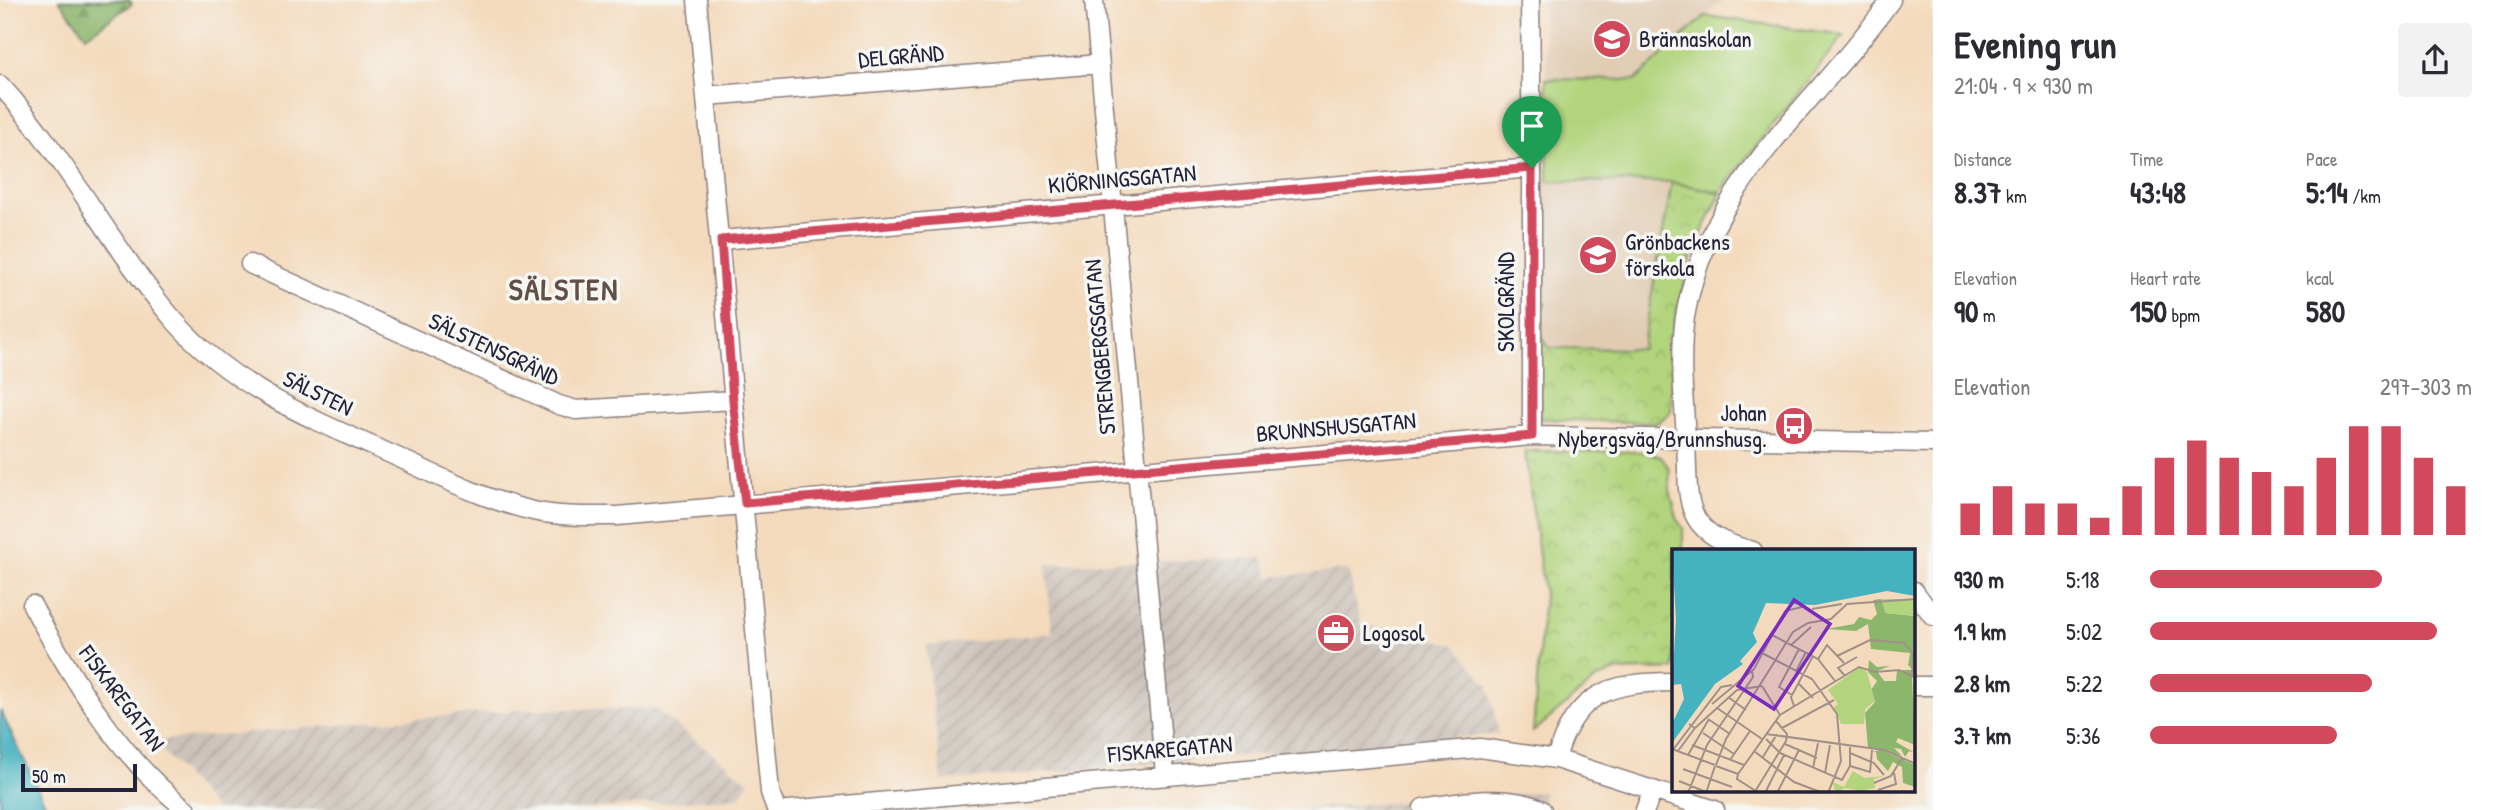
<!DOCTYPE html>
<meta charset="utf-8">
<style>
:root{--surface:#fff;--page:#f2f2f3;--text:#2b2b33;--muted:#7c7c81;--accent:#d1495b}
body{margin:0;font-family:"Patrick Hand",sans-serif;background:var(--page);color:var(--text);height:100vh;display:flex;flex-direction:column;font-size:26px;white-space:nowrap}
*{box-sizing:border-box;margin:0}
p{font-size:23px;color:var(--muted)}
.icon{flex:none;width:38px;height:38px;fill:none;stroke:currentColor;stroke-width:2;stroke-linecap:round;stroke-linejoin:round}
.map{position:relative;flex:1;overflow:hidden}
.details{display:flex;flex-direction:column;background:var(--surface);width:560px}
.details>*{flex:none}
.scale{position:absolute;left:21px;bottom:18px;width:116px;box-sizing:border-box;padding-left:7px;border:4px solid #22223b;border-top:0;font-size:19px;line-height:24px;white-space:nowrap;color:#22223b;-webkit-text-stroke:5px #f6f6f2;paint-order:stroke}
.pin{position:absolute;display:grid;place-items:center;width:60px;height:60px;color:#fff;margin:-72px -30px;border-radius:50% 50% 50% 0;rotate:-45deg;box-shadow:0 0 7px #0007}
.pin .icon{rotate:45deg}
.round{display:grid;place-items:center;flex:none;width:74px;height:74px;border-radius:7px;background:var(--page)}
.head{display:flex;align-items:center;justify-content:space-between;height:119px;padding:0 21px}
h1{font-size:38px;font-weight:700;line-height:52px}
.stats{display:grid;grid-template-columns:repeat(3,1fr);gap:10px;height:119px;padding:7px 21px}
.stats div{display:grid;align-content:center}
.stats b{font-size:30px;font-weight:700}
.stats small{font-size:19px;font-weight:400}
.stats p{font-size:19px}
.chart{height:196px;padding:14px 21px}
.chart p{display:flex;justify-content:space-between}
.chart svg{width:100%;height:126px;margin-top:7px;stroke:var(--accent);stroke-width:6}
ul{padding:0 21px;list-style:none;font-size:23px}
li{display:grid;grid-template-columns:112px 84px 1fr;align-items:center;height:52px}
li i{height:18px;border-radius:9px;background:var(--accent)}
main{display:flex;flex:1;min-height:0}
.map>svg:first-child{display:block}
.built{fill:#e1ccb3}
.industrial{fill:url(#industrial-furrows)}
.forest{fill:url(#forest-firs);stroke:#576c54;stroke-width:2}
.park{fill:url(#park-crowns);stroke:#6a7b5c;stroke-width:2}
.garden{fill:#b1d47c;stroke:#6a7b5c;stroke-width:2}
.water{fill:#44b3bf;stroke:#336a7d;stroke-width:2}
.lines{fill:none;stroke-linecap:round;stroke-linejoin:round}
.minor-casing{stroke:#8b7e7c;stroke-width:21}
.minor{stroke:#fff;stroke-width:18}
.route-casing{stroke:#fff;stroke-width:14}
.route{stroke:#d1495b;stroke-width:9}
.labels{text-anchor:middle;stroke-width:7;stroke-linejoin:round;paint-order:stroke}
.poi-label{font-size:23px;fill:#22223b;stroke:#f6f6f2;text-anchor:start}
.street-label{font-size:23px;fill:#22223b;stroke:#f6f6f2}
.district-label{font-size:30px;font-weight:bold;letter-spacing:2px;fill:#614f48;stroke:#f6f6f2}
.inset-road{fill:none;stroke:#a09088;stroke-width:2}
.view{fill:#7b2cbf;fill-opacity:0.15;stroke:#7b2cbf;stroke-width:3.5}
.inset-edge{fill:none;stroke:#22223b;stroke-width:3.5}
</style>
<main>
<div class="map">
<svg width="1933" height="810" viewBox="0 0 1933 810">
<defs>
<pattern id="industrial-furrows" width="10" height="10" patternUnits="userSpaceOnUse" patternTransform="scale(1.75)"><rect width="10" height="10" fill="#ccc2b9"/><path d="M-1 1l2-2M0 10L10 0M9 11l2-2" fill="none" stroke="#afa6a0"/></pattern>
<pattern id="forest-firs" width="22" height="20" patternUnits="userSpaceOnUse" patternTransform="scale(1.75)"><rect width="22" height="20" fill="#8cb66c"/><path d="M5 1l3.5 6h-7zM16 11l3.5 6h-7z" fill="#72945a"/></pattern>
<pattern id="park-crowns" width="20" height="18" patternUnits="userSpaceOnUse" patternTransform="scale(1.75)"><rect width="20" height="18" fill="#b1d47c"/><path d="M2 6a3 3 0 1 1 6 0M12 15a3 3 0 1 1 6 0" fill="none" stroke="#98b66c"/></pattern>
</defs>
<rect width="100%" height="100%" fill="#f6f6f2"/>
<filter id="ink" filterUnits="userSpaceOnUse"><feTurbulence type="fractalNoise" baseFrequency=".0143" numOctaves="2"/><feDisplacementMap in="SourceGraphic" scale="14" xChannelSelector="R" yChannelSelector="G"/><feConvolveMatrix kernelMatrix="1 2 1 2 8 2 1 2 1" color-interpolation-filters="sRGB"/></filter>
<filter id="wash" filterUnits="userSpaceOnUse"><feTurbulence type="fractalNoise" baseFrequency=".00686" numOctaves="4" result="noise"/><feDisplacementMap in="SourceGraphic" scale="28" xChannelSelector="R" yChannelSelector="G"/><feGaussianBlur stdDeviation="1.57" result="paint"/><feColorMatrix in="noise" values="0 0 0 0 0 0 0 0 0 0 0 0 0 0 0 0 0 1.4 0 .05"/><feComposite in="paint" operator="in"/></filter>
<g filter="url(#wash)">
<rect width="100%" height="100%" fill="#f4dabc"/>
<path class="built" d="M 1543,0 L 1723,0 L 1636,80 L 1546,79 Z
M 1537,181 L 1672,182 L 1642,349 L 1549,348 L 1538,329 Z"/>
<path class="industrial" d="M 1263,558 L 1270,577 L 1348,570 L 1361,625 L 1412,633 L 1454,645 L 1489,687 L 1499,734 L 942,781 L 926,646 L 1052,633 L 1046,564 Z
M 529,709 L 655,709 L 749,782 L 739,797 L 572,810 L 216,810 L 154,741 Z
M 1543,792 L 1543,810 L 1286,810 Z"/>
<path class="forest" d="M 59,0 L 129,0 L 132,4 L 86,36 Z"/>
<path class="park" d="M 1672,182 L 1721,193 L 1692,254 L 1673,330 L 1671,412 L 1657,423 L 1540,419 L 1538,329 L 1549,348 L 1642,349 Z
M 1525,451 L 1645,452 L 1661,457 L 1669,468 L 1670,490 L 1678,521 L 1683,528 L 1683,551 L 1674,551 L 1674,669 L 1615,671 L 1595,680 L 1533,732 L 1544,593 Z"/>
<path class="garden" d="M 1705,16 L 1844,35 L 1720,192 L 1671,182 L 1548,181 L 1546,79 L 1636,80 Z"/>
<path class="water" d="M 0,710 L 48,810 L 0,810 Z"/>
</g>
<g filter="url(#ink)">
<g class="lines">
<defs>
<path id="minor" d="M 697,0 L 770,792 L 776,810
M 1094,0 L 1165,774
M 0,85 C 66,156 110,246 173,319 C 232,388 314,420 395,456 C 440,477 485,500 533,511 C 561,517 588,516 617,516 L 1532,436 L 1933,443
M 706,96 L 1100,64
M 721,240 L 1532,168 L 1530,0
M 250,264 L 559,405 L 576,410 L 733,400
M 1532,436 L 1532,168
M 1753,551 C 1680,533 1689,503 1686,439 C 1684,399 1679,358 1685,317 C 1707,182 1817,105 1891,0
M 1914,591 L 1933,616
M 32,605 C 71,677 121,760 187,810
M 1914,686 L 1933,686
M 1556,759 C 1574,693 1610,682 1674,682
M 1423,808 C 1459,802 1509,793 1542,810
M 789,810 L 1480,748 L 1556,759 L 1715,810
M 1645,810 L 1653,790"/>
</defs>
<use href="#minor" class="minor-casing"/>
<use href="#minor" class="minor"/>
</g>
</g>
<g class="lines" filter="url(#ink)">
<defs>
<path id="route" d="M 1532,168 L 1532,436 L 745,503 L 733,400 L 721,240 Z"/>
</defs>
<use href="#route" class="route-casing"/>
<use href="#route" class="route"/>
</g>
<defs>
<symbol id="school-disc" viewBox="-11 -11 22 22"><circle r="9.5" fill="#d1495b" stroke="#f6f6f2"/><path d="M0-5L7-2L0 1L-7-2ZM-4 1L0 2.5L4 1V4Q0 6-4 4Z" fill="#fff"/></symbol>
<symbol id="bus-disc" viewBox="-11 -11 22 22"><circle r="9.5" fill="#d1495b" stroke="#f6f6f2"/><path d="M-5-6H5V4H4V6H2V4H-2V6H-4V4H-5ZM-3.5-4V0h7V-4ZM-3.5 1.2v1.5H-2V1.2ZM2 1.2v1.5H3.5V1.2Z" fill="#fff"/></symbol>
<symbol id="office-disc" viewBox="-11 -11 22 22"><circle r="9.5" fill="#d1495b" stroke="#f6f6f2"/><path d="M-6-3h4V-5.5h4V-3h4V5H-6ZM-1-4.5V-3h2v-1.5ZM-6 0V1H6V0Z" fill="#fff"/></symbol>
</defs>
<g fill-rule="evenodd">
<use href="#school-disc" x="1590" y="17" width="44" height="44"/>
<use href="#school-disc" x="1576" y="233" width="44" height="44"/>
<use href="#bus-disc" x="1772" y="404" width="44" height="44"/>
<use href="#office-disc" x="1314" y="611" width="44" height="44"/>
</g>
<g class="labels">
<g class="poi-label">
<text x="1639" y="47">Brännaskolan</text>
<text x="1625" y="250">Grönbackens<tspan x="1625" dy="26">förskola</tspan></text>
<text x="1767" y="421" text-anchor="end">Johan<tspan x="1767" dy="26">Nybergsväg/Brunnshusg.</tspan></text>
<text x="1363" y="641">Logosol</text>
</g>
<g class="street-label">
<text transform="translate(901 56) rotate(-5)" y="8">DELGRÄND</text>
<text transform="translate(1122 179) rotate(-5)" y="8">KIÖRNINGSGATAN</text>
<text transform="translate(1506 302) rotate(-90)" y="8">SKOLGRÄND</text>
<text transform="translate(1100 347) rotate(-95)" y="8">STRENGBERGSGATAN</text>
<text transform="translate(494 349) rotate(25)" y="8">SÄLSTENSGRÄND</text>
<text transform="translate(318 393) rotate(26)" y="8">SÄLSTEN</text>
<text transform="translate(1336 427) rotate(-5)" y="8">BRUNNSHUSGATAN</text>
<text transform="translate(122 698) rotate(53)" y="8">FISKAREGATAN</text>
<text transform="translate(1170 749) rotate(-5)" y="8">FISKAREGATAN</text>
</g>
<g class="district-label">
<text x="564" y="300">SÄLSTEN</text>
</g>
</g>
<g transform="translate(1672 549)">
<rect width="243" height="243" fill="#f4dabc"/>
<path d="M 181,222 L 193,229 L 212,227 L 202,230 L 203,239 L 193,241 L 195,243 L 174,239 L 163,243 L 161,233 L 172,238 Z" fill="#b1d47c"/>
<path d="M 209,50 L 214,64 L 243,67 L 243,121 L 240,127 L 243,196 L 226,189 L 224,193 L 243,204 L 237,202 L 233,208 L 229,200 L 222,199 L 230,207 L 196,199 L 193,164 L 203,153 L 197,144 L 205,132 L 196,123 L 197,111 L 205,118 L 218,117 L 205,122 L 212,132 L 224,132 L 225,121 L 241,121 L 236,116 L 238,104 L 199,100 L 196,75 L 184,82 L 154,80 L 182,75 L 187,68 L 199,71 L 205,65 L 201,51 ZM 209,201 L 243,216 L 243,238 L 231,234 L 230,218 L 221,213 L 216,222 L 205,210 L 204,203 L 200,203 Z" fill="#8cb66c"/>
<path d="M 209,50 L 243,50 L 243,67 L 214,64 Z" fill="#b1d47c"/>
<path d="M 188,118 L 195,123 L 203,152 L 193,160 L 192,175 L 169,175 L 162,158 L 166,155 L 156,141 Z" fill="#b1d47c"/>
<path d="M 0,0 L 243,0 L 243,47 L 215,42 L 143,56 L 94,54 L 81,84 L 85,93 L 68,112 L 71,115 L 43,135 L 0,194 L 0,175 L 12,150 L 9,135 L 0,136 L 4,71 Z" fill="#44b3bf"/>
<path class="inset-road" d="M 140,60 L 170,55M 100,86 L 146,110 L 163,132M 119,96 L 139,78M 90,104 L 140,130 L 165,165 L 169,212 L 156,244M 165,107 L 198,91 L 232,94 L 241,104 L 240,128M 146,110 L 155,96 L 172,114M 124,122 L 134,103M 173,127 L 166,119 L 185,108M 126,134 L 141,149M 90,137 L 108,166M 120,146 L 107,138 L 127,100M 56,148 L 74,161M 40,155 L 82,120 L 113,62 L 130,58M 122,157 L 119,148 L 141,107M 45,159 L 90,190M 36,170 L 58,185M 17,175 L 23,179 L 65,141 L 90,137M 110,179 L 162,151M 31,184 L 62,205M 94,185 L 212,201 L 244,215M 94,190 L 108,204 L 170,231 L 178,217 L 178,196M 113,195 L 145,209M 20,196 L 72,216M 0,200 L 43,216M 0,202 L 49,138 L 60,136M 6,202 L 23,179M 82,202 L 122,233 L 151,244M 178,204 L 202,214 L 212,226M 16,206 L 37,170M 91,208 L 105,185M 58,211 L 78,182M 44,216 L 54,190 L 121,83 L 136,74 L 159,70 L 175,55 L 244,50M 44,217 L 66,225 L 65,230 L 87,244M 178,217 L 198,223 L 200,201M 141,219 L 146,194M 11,220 L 60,238M 153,224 L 158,196M 66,225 L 108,166 L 187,118 L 203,123 L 227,121 L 244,129M 7,232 L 34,243M 202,234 L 219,227 L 230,209M 84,241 L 114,192 L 115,185 L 104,172M 206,241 L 224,235 L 222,224M 16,244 L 35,196 L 81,128 L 80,122M 34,244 L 43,217M 93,244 L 112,206M 105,244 L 127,201"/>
<path class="view" d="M 122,51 L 158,75 L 102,160 L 66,137 Z"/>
<rect width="243" height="243" class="inset-edge"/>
</g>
</svg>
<div class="scale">50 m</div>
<div class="pin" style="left:1532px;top:168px;background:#1e9e55"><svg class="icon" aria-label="arrive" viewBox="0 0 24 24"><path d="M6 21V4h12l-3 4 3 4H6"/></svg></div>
</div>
<section class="details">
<div class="head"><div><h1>Evening run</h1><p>21:04 · 9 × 930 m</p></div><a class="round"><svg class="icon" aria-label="share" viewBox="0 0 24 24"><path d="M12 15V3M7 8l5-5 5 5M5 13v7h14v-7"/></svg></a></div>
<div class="stats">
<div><p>Distance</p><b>8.37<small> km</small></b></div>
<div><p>Time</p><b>43:48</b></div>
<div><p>Pace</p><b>5:14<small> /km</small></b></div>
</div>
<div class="stats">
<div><p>Elevation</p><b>90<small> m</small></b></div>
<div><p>Heart rate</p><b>150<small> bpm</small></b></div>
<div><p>kcal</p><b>580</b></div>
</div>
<div class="chart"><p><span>Elevation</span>297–303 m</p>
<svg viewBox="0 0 160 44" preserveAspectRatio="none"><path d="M5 44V33M15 44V27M25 44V33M35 44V33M45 44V38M55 44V27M65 44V17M75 44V11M85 44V17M95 44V22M105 44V27M115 44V17M125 44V6M135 44V6M145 44V17M155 44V27"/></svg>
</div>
<ul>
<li><b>930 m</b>5:18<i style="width:72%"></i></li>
<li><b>1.9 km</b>5:02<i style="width:89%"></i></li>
<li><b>2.8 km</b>5:22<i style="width:69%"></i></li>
<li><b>3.7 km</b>5:36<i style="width:58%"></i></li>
</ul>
</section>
</main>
